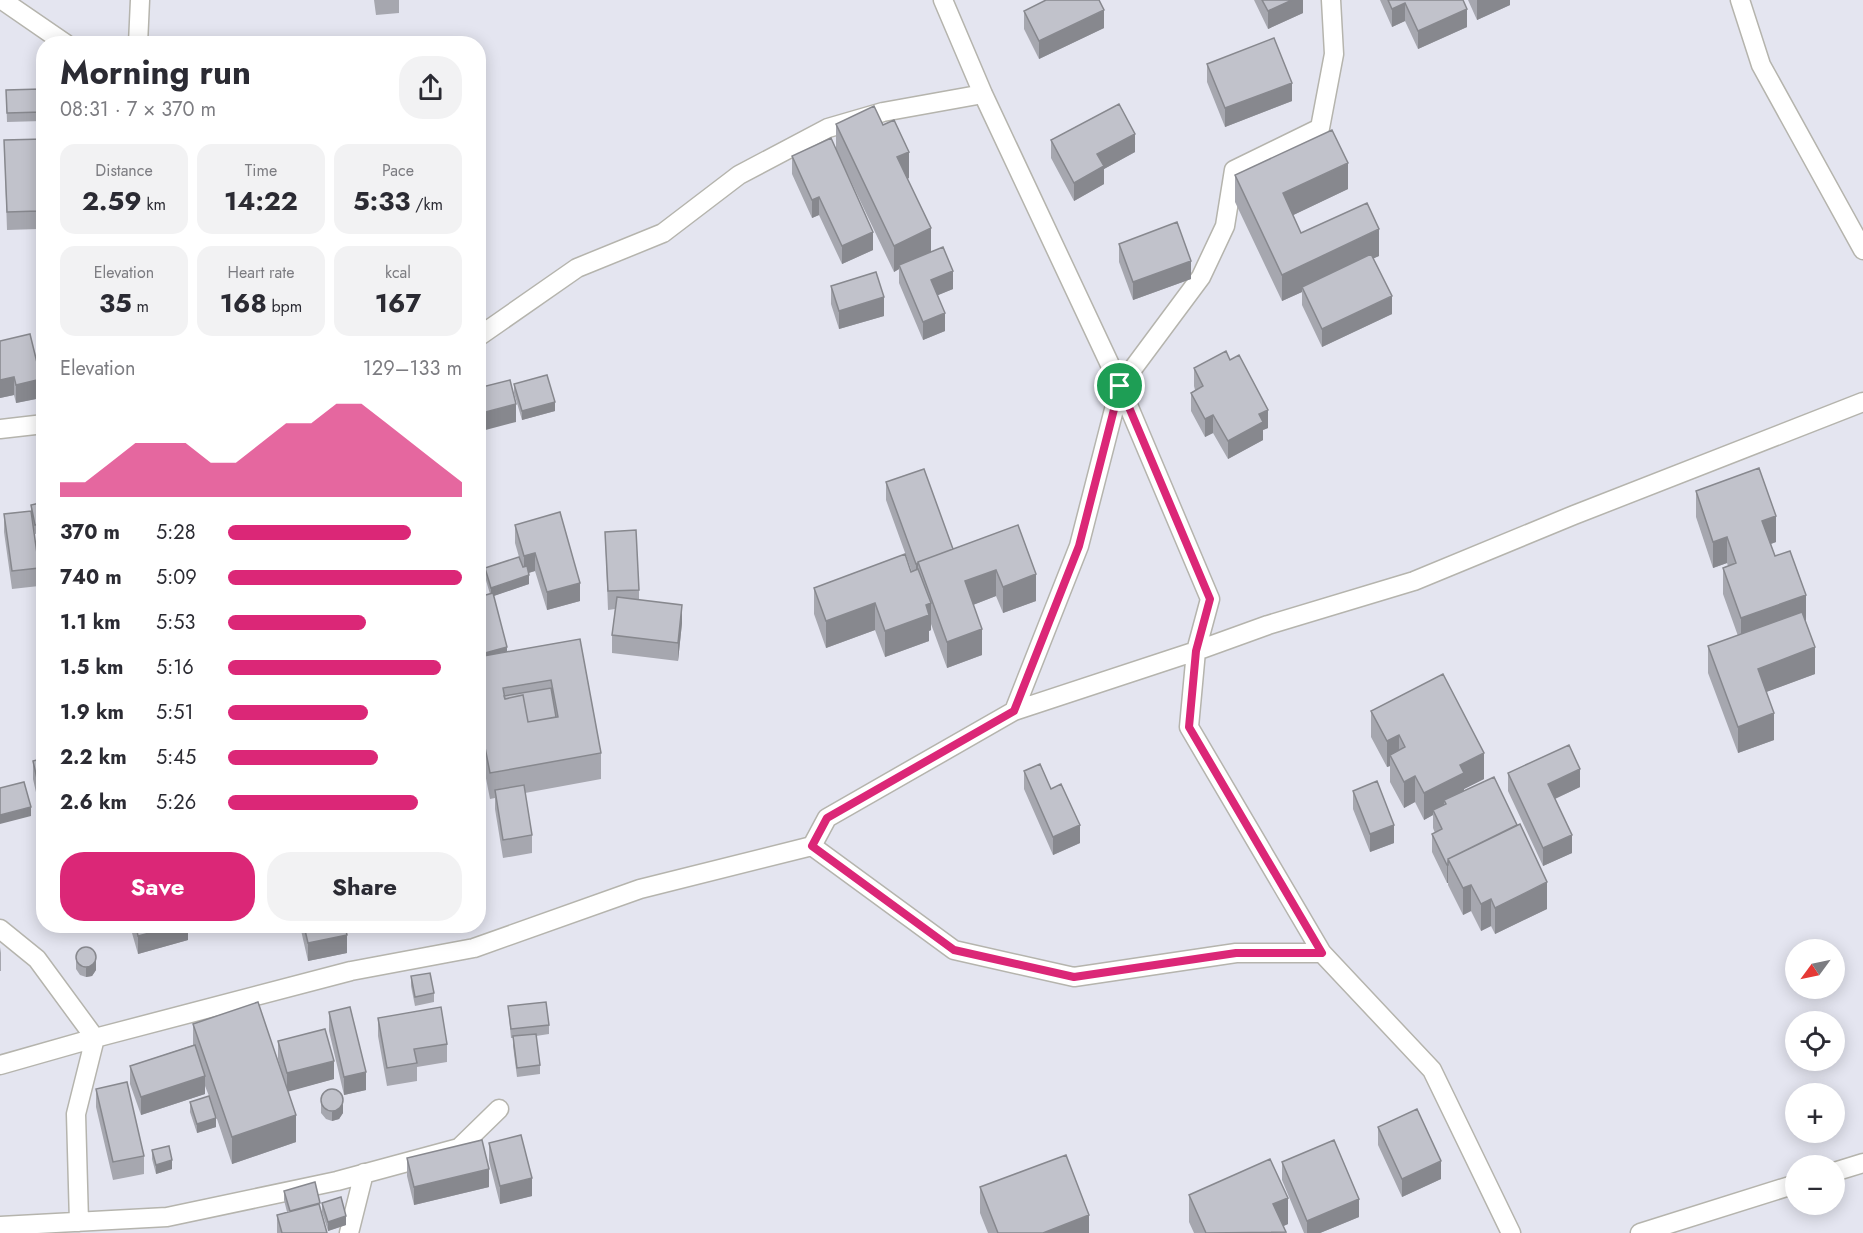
<!DOCTYPE html>
<meta charset="utf-8">
<style>
:root{--surface:#fff;--page:#f2f2f3;--text:#2b2b33;--muted:#7c7c81;--accent:#db2777}
body{margin:0;font-family:Jost,sans-serif;background:var(--page);color:var(--text);height:100vh;display:flex;flex-direction:column;font-size:22px;white-space:nowrap}
*{box-sizing:border-box;margin:0}
p{font-size:20px;color:var(--muted)}
.icon{flex:none;width:33px;height:33px;fill:none;stroke:currentColor;stroke-width:2;stroke-linecap:round;stroke-linejoin:round}
.map{position:relative;flex:1;overflow:hidden}
.details{position:absolute;left:36px;top:36px;width:450px;height:897px;display:flex;flex-direction:column;background:var(--surface);border-radius:24px;box-shadow:0 3px 15px #0003}
.details>*{flex:none}
.needle{width:39px;rotate:237deg}
.fabs{position:absolute;left:1785px;top:939px;display:grid;gap:12px}
.fabs a{display:grid;place-items:center;width:60px;height:60px;border-radius:50%;background:var(--surface);box-shadow:0 3px 15px #0003;font-size:30px}
.pin{position:absolute;display:grid;place-items:center;width:51px;height:51px;color:#fff;margin:-26px;border:3px solid #fff;border-radius:50%;box-shadow:0 2px 6px #0007}
.round{display:grid;place-items:center;flex:none;width:63px;height:63px;border-radius:24px;background:var(--page)}
.summary{display:flex;align-items:center;justify-content:space-between;height:102px;padding:0 24px}
h1{font-size:33px;font-weight:700;line-height:45px}
.stats{display:grid;grid-template-columns:repeat(3,1fr);gap:9px;height:102px;padding:6px 24px}
.stats div{display:grid;align-content:center;border-radius:15px;background:var(--page);text-align:center}
.stats b{font-size:26px;font-weight:700}
.stats small{font-size:16px;font-weight:400}
.stats p{font-size:16px}
.chart{height:168px;padding:12px 24px}
.chart p{display:flex;justify-content:space-between}
.chart svg{width:100%;height:108px;margin-top:6px;fill:var(--accent);opacity:.7}
.cta{display:flex;gap:12px;margin-top:auto;padding:12px 24px}
.cta a{flex:1;height:69px;border-radius:24px;background:var(--accent);color:#fff;font-size:24px;font-weight:700;line-height:69px;text-align:center}
.cta a+a{background:var(--page);color:var(--text)}
ul{padding:0 24px;list-style:none;font-size:20px}
li{display:grid;grid-template-columns:96px 72px 1fr;align-items:center;height:45px}
li i{height:15px;border-radius:8px;background:var(--accent)}
.map>svg:first-child{display:block}
.lines{fill:none;stroke-linecap:round;stroke-linejoin:round}
.street-casing{stroke:#b5b4ad;stroke-width:21}
.street{stroke:#fff;stroke-width:18}
.wall{fill:#a6a7af}
.shaded-wall{fill:#87888e}
.building{fill:#c1c2cb;stroke:#87888e;stroke-width:1.5;fill-rule:evenodd}
.route-casing{stroke:#fff;stroke-width:12}
.route{stroke:#db2777;stroke-width:8}
</style>
<div class="map">
<svg width="1863" height="1233" viewBox="0 0 1863 1233">
<rect width="100%" height="100%" fill="#e4e5f0"/>
<g class="lines">
<defs>
<path id="street" d="M 2,0 L 66,44
M 943,0 L 983,94 L 1120,386 L 1210,599 L 1196,651 L 1189,727 L 1322,953 L 1432,1070 L 1511,1233
M 1740,0 L 1761,65 L 1863,250
M 138,44 L 140,0
M 478,337 L 577,268 L 663,233 L 739,175 L 828,128 L 883,112 L 983,94
M 0,429 L 44,424
M 1014,711 L 1079,546 L 1120,386 L 1201,277 L 1225,226 L 1234,170 L 1320,128 L 1334,54 L 1331,0
M 812,846 L 954,950 L 1074,977 L 1236,953 L 1322,953
M 0,929 L 37,959 L 95,1038 L 76,1114 L 79,1222
M 0,1065 L 95,1038 L 351,971 L 474,948 L 640,889 L 812,846 L 827,818 L 1014,711 L 1196,651 L 1268,625 L 1414,581 L 1574,515 L 1863,402
M 1834,1172 L 1863,1163
M 0,1226 L 167,1217 L 337,1181 L 459,1148 L 499,1109
M 349,1233 L 364,1173
M 1640,1233 L 1796,1184"/>
</defs>
<use href="#street" class="street-casing"/>
<use href="#street" class="street"/>
</g>
<path class="wall" d="M 374,0 L 399,0 L 399,13 L 376,15 Z
M 1254,0 L 1303,0 L 1303,13 L 1268,29 Z
M 1380,0 L 1463,0 L 1467,27 L 1418,49 L 1405,21 L 1392,27 Z
M 1468,0 L 1510,0 L 1510,5 L 1477,20 Z
M 1024,11 L 1104,28 L 1039,59 L 1024,29 Z
M 1207,64 L 1292,101 L 1225,127 L 1207,82 Z
M 41,89 L 42,121 L 7,122 L 6,90 Z
M 836,124 L 909,178 L 907,179 L 931,252 L 953,289 L 938,295 L 945,331 L 923,340 L 899,283 L 899,269 L 894,272 L 846,171 L 873,250 L 842,264 L 819,215 L 812,218 L 792,174 L 792,156 L 836,149 Z
M 44,139 L 44,196 L 38,196 L 38,229 L 7,230 L 4,140 Z
M 1051,140 L 1135,152 L 1104,169 L 1104,184 L 1074,201 L 1051,158 Z
M 1235,175 L 1348,189 L 1293,215 L 1301,233 L 1379,256 L 1373,258 L 1392,314 L 1322,347 L 1302,305 L 1302,292 L 1282,301 L 1235,202 Z
M 1119,244 L 1191,279 L 1133,300 L 1119,262 Z
M 831,286 L 884,316 L 839,329 L 831,304 Z
M 0,341 L 41,398 L 16,403 L 14,395 L 0,398 Z
M 1194,368 L 1268,428 L 1263,430 L 1263,440 L 1228,459 L 1213,433 L 1205,437 L 1191,411 L 1191,393 L 1195,390 L 1194,386 Z
M 514,384 L 555,411 L 522,420 L 514,393 Z
M 886,482 L 953,549 L 1018,525 L 1036,601 L 1003,613 L 996,596 L 973,605 L 982,655 L 947,668 L 931,624 L 931,630 L 929,631 L 929,641 L 885,657 L 875,630 L 826,648 L 814,614 L 814,588 L 912,572 L 886,500 Z
M 1696,491 L 1776,542 L 1771,544 L 1775,556 L 1806,621 L 1805,622 L 1815,674 L 1766,692 L 1774,740 L 1738,753 L 1708,673 L 1708,646 L 1738,636 L 1723,594 L 1723,568 L 1728,566 L 1727,563 L 1713,568 L 1696,517 Z
M 44,502 L 44,532 L 35,534 L 33,526 L 39,568 L 39,586 L 12,589 L 4,532 L 4,514 L 31,511 L 31,505 Z
M 515,525 L 580,601 L 547,610 L 535,571 L 529,573 L 529,584 L 493,596 L 507,652 L 580,639 L 601,753 L 601,779 L 525,793 L 532,835 L 532,853 L 503,858 L 495,809 L 495,798 L 490,799 L 478,737 L 478,657 L 481,657 L 479,650 L 478,650 L 478,597 L 490,594 L 485,577 L 485,568 L 519,557 L 515,543 Z
M 605,532 L 639,590 L 639,600 L 682,623 L 678,661 L 612,653 L 612,635 L 615,609 L 608,610 Z
M 44,669 L 44,700 L 39,679 L 39,670 Z
M 44,700 L 44,720 L 41,710 L 41,701 Z
M 1371,711 L 1484,779 L 1464,789 L 1464,791 L 1547,909 L 1495,934 L 1491,926 L 1481,931 L 1471,911 L 1463,915 L 1448,885 L 1448,883 L 1447,883 L 1432,852 L 1432,834 L 1435,833 L 1433,828 L 1433,815 L 1424,820 L 1415,802 L 1404,808 L 1390,782 L 1390,766 L 1387,767 L 1371,737 Z
M 44,758 L 44,809 L 40,810 L 33,779 L 33,761 Z
M 1024,771 L 1051,789 L 1080,843 L 1053,855 L 1024,789 Z
M 1508,773 L 1580,787 L 1555,799 L 1572,853 L 1543,866 L 1508,791 Z
M 1353,791 L 1394,843 L 1370,852 L 1353,809 Z
M 130,926 L 188,926 L 188,940 L 138,954 Z
M 300,926 L 345,926 L 347,953 L 308,961 Z
M 0,947 L 1,953 L 1,971 L 0,971 Z
M 76,960 L 96,970 L 92,976 L 86,977 L 80,975 L 76,969 Z
M 411,976 L 434,993 L 434,1002 L 415,1006 L 411,986 Z
M 508,1006 L 549,1025 L 549,1034 L 536,1036 L 540,1065 L 540,1074 L 517,1077 L 513,1046 L 513,1038 L 511,1038 Z
M 329,1012 L 366,1090 L 344,1095 L 329,1031 Z
M 378,1018 L 447,1044 L 447,1062 L 417,1067 L 417,1081 L 387,1086 L 378,1036 Z
M 193,1024 L 283,1076 L 278,1059 L 278,1041 L 334,1079 L 288,1091 L 296,1142 L 232,1164 L 216,1116 L 216,1127 L 197,1133 L 190,1112 L 190,1102 L 209,1096 L 205,1086 L 205,1094 L 141,1115 L 130,1084 L 130,1066 L 193,1045 Z
M 96,1089 L 144,1156 L 144,1174 L 113,1180 L 96,1107 Z
M 321,1097 L 343,1113 L 339,1119 L 332,1121 L 326,1119 L 321,1113 Z
M 1378,1127 L 1441,1179 L 1402,1197 L 1378,1145 Z
M 489,1143 L 532,1196 L 500,1204 L 489,1161 Z
M 152,1150 L 172,1169 L 156,1174 L 152,1159 Z
M 407,1158 L 489,1187 L 414,1205 L 407,1176 Z
M 1282,1162 L 1359,1217 L 1320,1233 L 1304,1233 L 1282,1180 Z
M 980,1187 L 1089,1233 L 988,1233 L 980,1213 Z
M 284,1191 L 320,1207 L 327,1233 L 277,1233 L 277,1215 L 287,1212 L 284,1200 Z
M 1189,1195 L 1288,1224 L 1283,1226 L 1286,1233 L 1194,1233 L 1189,1222 Z
M 322,1203 L 346,1225 L 328,1231 L 322,1212 Z"/>
<path class="shaded-wall" d="M 1292,0 L 1303,0 L 1303,13 L 1268,29 L 1268,11 Z
M 1477,0 L 1510,0 L 1510,5 L 1477,20 Z
M 1405,3 L 1405,21 L 1392,27 L 1392,9 Z
M 1467,9 L 1467,27 L 1418,49 L 1418,31 Z
M 1104,10 L 1104,28 L 1039,59 L 1039,41 Z
M 1292,83 L 1292,101 L 1225,127 L 1225,108 Z
M 1135,134 L 1135,152 L 1104,169 L 1104,184 L 1074,201 L 1074,183 L 1097,154 Z
M 909,152 L 909,178 L 897,184 L 897,157 Z
M 1348,163 L 1348,189 L 1283,220 L 1283,193 Z
M 819,197 L 819,215 L 812,218 L 812,200 Z
M 931,228 L 931,254 L 899,265 L 899,269 L 894,272 L 894,246 Z
M 1379,229 L 1379,256 L 1304,291 L 1302,287 L 1302,292 L 1282,301 L 1282,275 Z
M 873,232 L 873,250 L 842,264 L 842,246 Z
M 1191,261 L 1191,279 L 1133,300 L 1133,282 Z
M 953,271 L 953,289 L 931,298 L 931,280 Z
M 1392,296 L 1392,314 L 1322,347 L 1322,329 Z
M 884,297 L 884,316 L 839,329 L 839,311 Z
M 945,313 L 945,331 L 923,340 L 923,322 Z
M 14,377 L 14,395 L 0,398 L 0,380 Z
M 41,379 L 41,398 L 16,403 L 16,385 Z
M 555,402 L 555,411 L 522,420 L 522,411 Z
M 516,404 L 516,422 L 478,432 L 478,414 Z
M 1268,410 L 1268,428 L 1263,430 L 1263,440 L 1228,459 L 1228,441 L 1259,414 Z
M 1213,415 L 1213,433 L 1205,437 L 1205,419 Z
M 1776,516 L 1776,542 L 1762,547 L 1762,521 Z
M 1727,537 L 1727,563 L 1713,568 L 1713,542 Z
M 535,553 L 535,571 L 524,574 L 524,556 Z
M 918,563 L 918,581 L 916,582 L 916,564 Z
M 996,570 L 996,596 L 965,608 L 965,581 Z
M 1036,574 L 1036,601 L 1003,613 L 1003,587 Z
M 529,575 L 529,584 L 491,597 L 491,588 Z
M 580,583 L 580,601 L 547,610 L 547,592 Z
M 1806,595 L 1806,621 L 1741,645 L 1741,618 Z
M 875,603 L 875,630 L 826,648 L 826,621 Z
M 931,603 L 931,630 L 929,631 L 929,641 L 885,657 L 885,631 L 926,605 Z
M 682,605 L 682,623 L 678,661 L 678,643 Z
M 982,629 L 982,655 L 947,668 L 947,642 Z
M 478,632 L 479,632 L 479,650 L 478,650 Z
M 507,647 L 507,665 L 485,671 L 485,653 Z
M 1815,647 L 1815,674 L 1758,695 L 1758,669 Z
M 1774,713 L 1774,740 L 1738,753 L 1738,727 Z
M 1399,735 L 1399,762 L 1390,755 L 1390,766 L 1387,767 L 1387,741 Z
M 1484,753 L 1484,779 L 1464,789 L 1464,799 L 1446,804 L 1444,800 L 1444,809 L 1433,810 L 1433,815 L 1424,820 L 1424,793 L 1460,765 Z
M 1580,769 L 1580,787 L 1548,802 L 1548,784 Z
M 1415,776 L 1415,802 L 1404,808 L 1404,782 Z
M 44,791 L 44,809 L 40,810 L 40,792 Z
M 31,807 L 31,816 L 0,824 L 0,815 Z
M 1080,825 L 1080,843 L 1053,855 L 1053,837 Z
M 1394,825 L 1394,843 L 1370,852 L 1370,834 Z
M 1572,835 L 1572,853 L 1543,866 L 1543,848 Z
M 1447,865 L 1448,865 L 1448,883 L 1447,883 Z
M 1547,882 L 1547,909 L 1495,934 L 1495,908 Z
M 1471,885 L 1471,911 L 1463,915 L 1463,888 Z
M 1491,899 L 1491,926 L 1481,931 L 1481,904 Z
M 176,926 L 188,926 L 188,940 L 138,954 L 138,936 Z
M 347,935 L 347,953 L 308,961 L 308,943 Z
M 96,955 L 96,970 L 92,976 L 86,977 L 86,968 Z
M 334,1061 L 334,1079 L 287,1092 L 287,1073 Z
M 366,1072 L 366,1090 L 344,1095 L 344,1077 Z
M 205,1076 L 205,1094 L 141,1115 L 141,1097 Z
M 343,1104 L 343,1113 L 339,1119 L 332,1121 L 332,1112 Z
M 296,1115 L 296,1142 L 232,1164 L 232,1137 Z
M 216,1118 L 216,1127 L 197,1133 L 197,1124 Z
M 172,1160 L 172,1169 L 156,1174 L 156,1165 Z
M 1441,1161 L 1441,1179 L 1402,1197 L 1402,1179 Z
M 489,1169 L 489,1187 L 414,1205 L 414,1187 Z
M 532,1178 L 532,1196 L 500,1204 L 500,1186 Z
M 1288,1198 L 1288,1224 L 1273,1231 L 1273,1204 Z
M 1359,1199 L 1359,1217 L 1320,1233 L 1307,1233 L 1307,1221 Z
M 1089,1215 L 1089,1233 L 1043,1233 Z
M 346,1216 L 346,1225 L 328,1231 L 328,1222 Z"/>
<path class="building" d="M 1046,0 L 1099,0 L 1104,10 L 1039,41 L 1024,11 Z
M 1262,0 L 1292,0 L 1268,11 Z
M 1388,0 L 1463,0 L 1467,9 L 1418,31 L 1405,3 L 1392,9 Z
M 1274,38 L 1292,83 L 1225,108 L 1207,64 Z
M 41,89 L 42,112 L 7,113 L 6,90 Z
M 1119,104 L 1135,134 L 1097,154 L 1104,166 L 1074,183 L 1051,140 Z
M 874,106 L 883,125 L 894,120 L 909,152 L 897,157 L 931,228 L 894,246 L 836,124 Z
M 1332,130 L 1348,163 L 1283,193 L 1301,233 L 1367,203 L 1379,229 L 1282,275 L 1235,175 Z
M 831,138 L 873,232 L 842,246 L 819,197 L 812,200 L 792,156 Z
M 44,139 L 44,178 L 37,178 L 38,211 L 7,212 L 4,140 Z
M 1177,222 L 1191,261 L 1133,282 L 1119,244 Z
M 943,247 L 953,271 L 931,280 L 945,313 L 923,322 L 899,265 Z
M 1371,254 L 1392,296 L 1322,329 L 1302,287 Z
M 876,272 L 884,297 L 839,311 L 831,286 Z
M 30,334 L 41,379 L 16,385 L 14,377 L 0,380 L 0,341 Z
M 1226,351 L 1230,360 L 1239,355 L 1268,410 L 1259,414 L 1263,422 L 1228,441 L 1213,415 L 1205,419 L 1191,393 L 1203,386 L 1194,368 Z
M 547,375 L 555,402 L 522,411 L 514,384 Z
M 510,380 L 516,404 L 478,414 L 478,388 Z
M 1759,468 L 1776,516 L 1762,521 L 1775,556 L 1790,551 L 1806,595 L 1741,618 L 1723,568 L 1736,563 L 1727,537 L 1713,542 L 1696,491 Z
M 924,469 L 953,549 L 918,562 L 918,563 L 916,564 L 886,482 Z
M 44,502 L 44,523 L 35,525 L 31,505 Z
M 31,511 L 39,568 L 12,571 L 4,514 Z
M 560,512 L 580,583 L 547,592 L 535,553 L 524,556 L 515,525 Z
M 1018,525 L 1036,574 L 1003,587 L 996,570 L 965,581 L 982,629 L 947,642 L 918,562 Z
M 636,530 L 639,590 L 608,591 L 605,532 Z
M 905,554 L 911,572 L 918,569 L 931,603 L 926,605 L 929,615 L 885,631 L 875,603 L 826,621 L 814,588 Z
M 519,557 L 523,567 L 527,566 L 529,575 L 491,588 L 485,568 Z
M 493,593 L 507,647 L 485,653 L 479,632 L 478,632 L 478,597 Z
M 617,597 L 682,605 L 678,643 L 612,635 Z
M 1802,612 L 1815,647 L 1758,669 L 1774,713 L 1738,727 L 1708,646 Z
M 580,639 L 601,753 L 490,773 L 478,711 L 478,657 ZM 551,680 L 558,717 L 528,722 L 523,695 L 505,699 L 503,688 Z
M 44,669 L 44,690 L 39,670 Z
M 1443,674 L 1484,753 L 1460,765 L 1464,773 L 1424,793 L 1415,776 L 1404,782 L 1390,755 L 1405,747 L 1399,735 L 1387,741 L 1371,711 Z
M 551,688 L 556,717 L 528,722 L 523,695 L 505,699 L 504,696 Z
M 44,700 L 44,711 L 41,701 Z
M 1569,745 L 1580,769 L 1548,784 L 1572,835 L 1543,848 L 1508,773 Z
M 44,758 L 44,791 L 40,792 L 33,761 Z
M 1040,764 L 1051,789 L 1061,784 L 1080,825 L 1053,837 L 1024,771 Z
M 1494,777 L 1517,825 L 1448,859 L 1448,865 L 1447,865 L 1432,834 L 1442,829 L 1433,810 L 1446,804 L 1444,800 Z
M 1377,781 L 1394,825 L 1370,834 L 1353,791 Z
M 24,782 L 31,807 L 0,815 L 0,788 Z
M 524,785 L 532,835 L 503,840 L 495,790 Z
M 1520,824 L 1547,882 L 1495,908 L 1491,899 L 1481,904 L 1471,885 L 1463,888 L 1448,859 Z
M 136,926 L 176,926 L 138,936 Z
M 304,926 L 345,926 L 347,935 L 308,943 Z
M76 957a10 10 0 1 1 20 0a10 10 0 1 1-20 0Z
M 430,973 L 434,993 L 415,997 L 411,976 Z
M 258,1002 L 296,1115 L 232,1137 L 193,1024 Z
M 546,1002 L 549,1025 L 511,1029 L 508,1006 Z
M 350,1007 L 366,1072 L 344,1077 L 329,1012 Z
M 441,1007 L 447,1044 L 414,1049 L 417,1063 L 387,1068 L 378,1018 Z
M 325,1029 L 334,1061 L 287,1073 L 278,1041 Z
M 536,1034 L 540,1065 L 517,1068 L 513,1036 Z
M 195,1045 L 205,1076 L 141,1097 L 130,1066 Z
M 127,1082 L 144,1156 L 113,1162 L 96,1089 Z
M321 1100a11 11 0 1 1 22 0a11 11 0 1 1-22 0Z
M 209,1096 L 216,1118 L 197,1124 L 190,1102 Z
M 1417,1109 L 1441,1161 L 1402,1179 L 1378,1127 Z
M 521,1135 L 532,1178 L 500,1186 L 489,1143 Z
M 482,1140 L 489,1169 L 414,1187 L 407,1158 Z
M 1334,1140 L 1359,1199 L 1307,1221 L 1282,1162 Z
M 169,1146 L 172,1160 L 156,1165 L 152,1150 Z
M 1066,1155 L 1089,1215 L 1043,1233 L 998,1233 L 980,1187 Z
M 1270,1159 L 1288,1198 L 1273,1204 L 1286,1232 L 1206,1233 L 1189,1195 Z
M 315,1182 L 320,1203 L 290,1211 L 284,1191 Z
M 341,1197 L 346,1216 L 328,1222 L 322,1203 Z
M 319,1204 L 327,1233 L 282,1233 L 277,1215 Z"/>
<g class="lines">
<defs>
<path id="route" d="M 1120,386 L 1210,599 L 1196,651 L 1189,727 L 1322,953 L 1236,953 L 1074,977 L 954,950 L 812,846 L 827,818 L 1014,711 L 1079,546 Z"/>
</defs>
<use href="#route" class="route-casing"/>
<use href="#route" class="route"/>
</g>
</svg>
<div class="fabs">
<a><svg class="needle" viewBox="-14 -14 28 28"><path d="M0-13l5 13h-10z" fill="#e53935"/><path d="M0 13l5-13h-10z" fill="#7c7c81"/></svg></a>
<a><svg class="icon" aria-label="locate" viewBox="0 0 24 24"><circle cx="12" cy="12" r="6"/><path d="M12 2v4M12 18v4M2 12h4M18 12h4"/></svg></a>
<a>+</a>
<a>−</a>
</div>
<div class="pin" style="left:1120px;top:386px;background:#1e9e55"><svg class="icon" aria-label="arrive" viewBox="0 0 24 24"><path d="M6 21V4h12l-3 4 3 4H6"/></svg></div>
<section class="details">
<div class="summary"><div><h1>Morning run</h1><p>08:31 · 7 × 370 m</p></div><a class="round"><svg class="icon" aria-label="share" viewBox="0 0 24 24"><path d="M12 15V3M7 8l5-5 5 5M5 13v7h14v-7"/></svg></a></div>
<div class="stats">
<div><p>Distance</p><b>2.59<small> km</small></b></div>
<div><p>Time</p><b>14:22</b></div>
<div><p>Pace</p><b>5:33<small> /km</small></b></div>
</div>
<div class="stats">
<div><p>Elevation</p><b>35<small> m</small></b></div>
<div><p>Heart rate</p><b>168<small> bpm</small></b></div>
<div><p>kcal</p><b>167</b></div>
</div>
<div class="chart"><p><span>Elevation</span>129–133 m</p>
<svg viewBox="0 0 160 44" preserveAspectRatio="none"><path d="M0 44V38L10 38L20 30L30 22L40 22L50 22L60 30L70 30L80 22L90 14L100 14L110 6L120 6L130 14L140 22L150 30L160 38V44z"/></svg>
</div>
<ul>
<li><b>370 m</b>5:28<i style="width:78%"></i></li>
<li><b>740 m</b>5:09<i style="width:100%"></i></li>
<li><b>1.1 km</b>5:53<i style="width:59%"></i></li>
<li><b>1.5 km</b>5:16<i style="width:91%"></i></li>
<li><b>1.9 km</b>5:51<i style="width:60%"></i></li>
<li><b>2.2 km</b>5:45<i style="width:64%"></i></li>
<li><b>2.6 km</b>5:26<i style="width:81%"></i></li>
</ul>
<div class="cta"><a>Save</a><a>Share</a></div>
</section>
</div>
